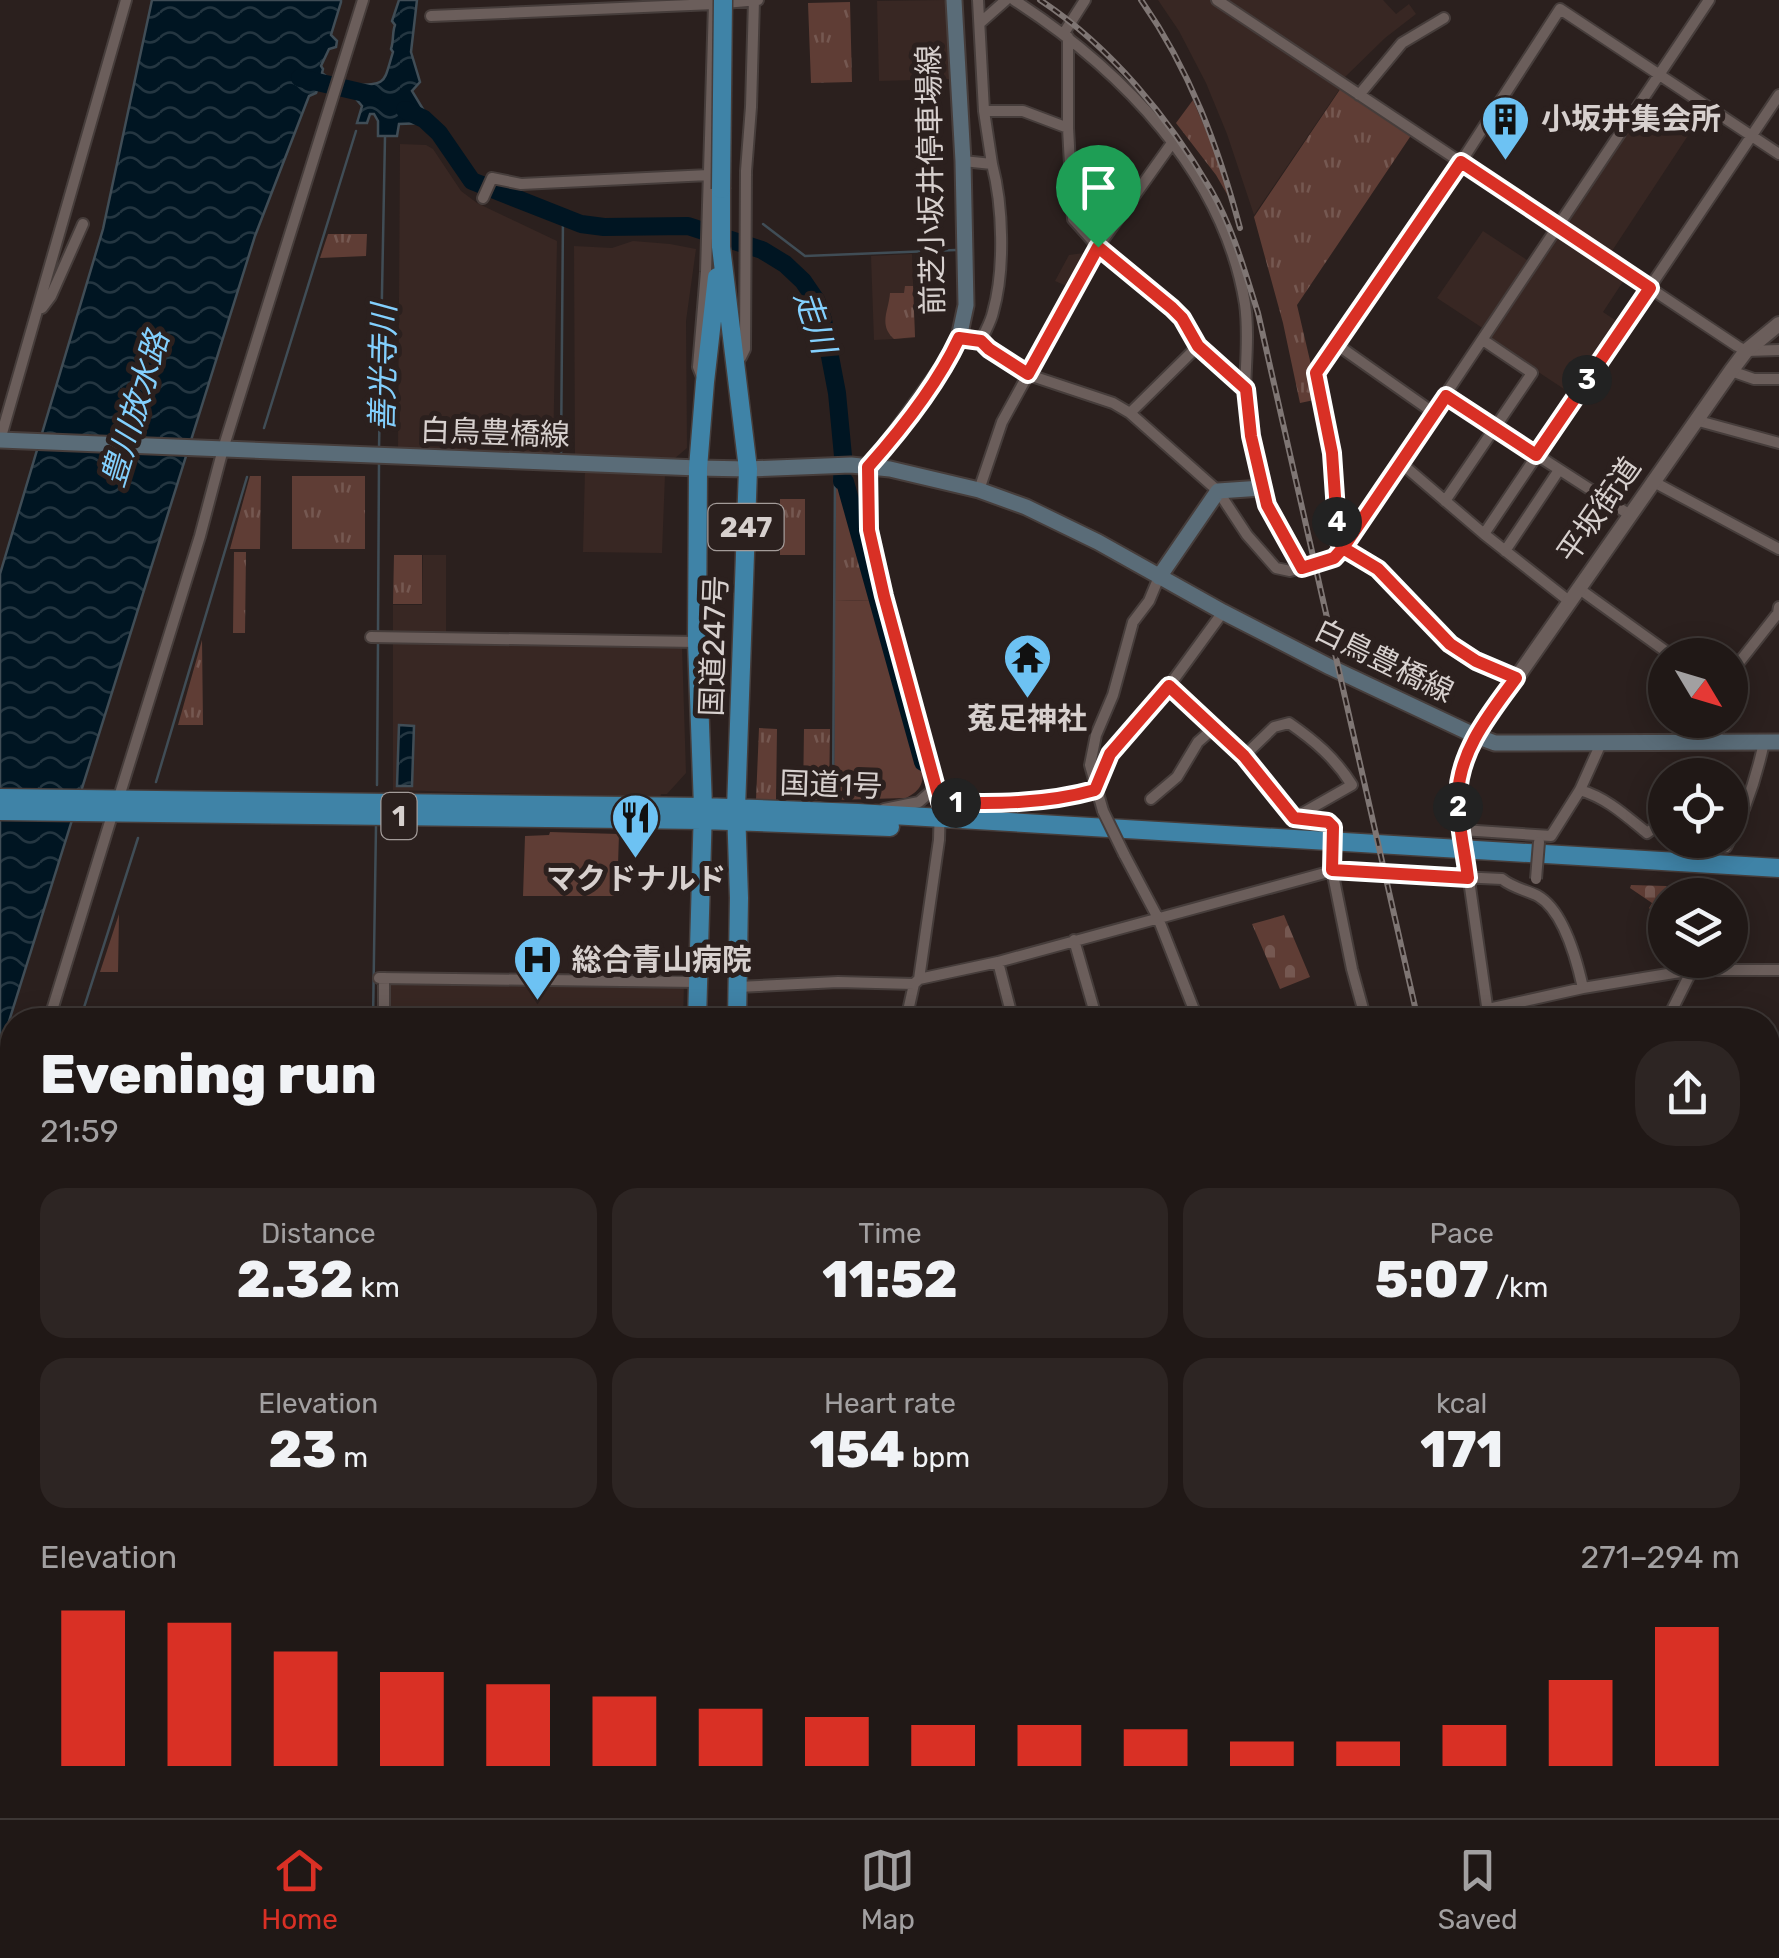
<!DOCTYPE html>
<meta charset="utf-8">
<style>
:root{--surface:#201816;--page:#2d2523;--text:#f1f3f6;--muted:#a2a0a1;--line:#3d3735;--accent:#d93025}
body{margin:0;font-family:Rubik,"Noto Sans JP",sans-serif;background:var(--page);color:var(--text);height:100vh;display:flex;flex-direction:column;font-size:38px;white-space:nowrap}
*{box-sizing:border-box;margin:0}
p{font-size:32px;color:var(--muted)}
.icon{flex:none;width:55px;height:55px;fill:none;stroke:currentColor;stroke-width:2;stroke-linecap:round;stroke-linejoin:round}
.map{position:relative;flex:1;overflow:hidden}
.drawer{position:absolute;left:0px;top:1008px;width:1780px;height:812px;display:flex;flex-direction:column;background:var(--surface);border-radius:40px 40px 0 0;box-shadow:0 5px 25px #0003,0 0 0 2px var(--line)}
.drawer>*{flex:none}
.needle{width:65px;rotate:128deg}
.buttons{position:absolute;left:1648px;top:638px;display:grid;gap:20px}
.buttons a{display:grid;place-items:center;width:100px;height:100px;border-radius:50%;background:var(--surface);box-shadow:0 5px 25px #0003,0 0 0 2px var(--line);font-size:50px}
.pin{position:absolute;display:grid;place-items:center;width:85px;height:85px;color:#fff;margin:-102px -42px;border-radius:50% 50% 50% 0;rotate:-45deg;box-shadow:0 0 10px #0007}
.pin .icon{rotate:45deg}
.km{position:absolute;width:50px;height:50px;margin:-25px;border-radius:50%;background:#222;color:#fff;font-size:28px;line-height:50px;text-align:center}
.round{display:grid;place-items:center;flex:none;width:105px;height:105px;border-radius:40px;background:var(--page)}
.headline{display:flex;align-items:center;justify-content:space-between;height:170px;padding:0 40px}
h1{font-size:55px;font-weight:800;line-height:75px}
.metrics{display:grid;grid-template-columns:repeat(3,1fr);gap:15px;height:170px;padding:10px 40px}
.metrics div{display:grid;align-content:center;border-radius:25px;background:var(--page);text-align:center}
.metrics b{font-size:50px;font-weight:800}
.metrics small{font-size:28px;font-weight:400}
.metrics p{font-size:28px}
.chart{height:280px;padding:20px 40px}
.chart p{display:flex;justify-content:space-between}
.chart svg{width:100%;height:180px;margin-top:10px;stroke:var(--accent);stroke-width:6}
.dock{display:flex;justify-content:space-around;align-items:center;height:140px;border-top:2px solid var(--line);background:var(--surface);font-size:28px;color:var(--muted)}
.dock a{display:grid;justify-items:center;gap:5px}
.dock .active{color:var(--accent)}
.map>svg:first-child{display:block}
.built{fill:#382723}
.grass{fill:url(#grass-tufts)}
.forest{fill:url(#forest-firs)}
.cemetery{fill:url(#cemetery-stones)}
.park{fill:#5f3d35}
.water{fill:url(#water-waves);stroke:#404d56;stroke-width:2.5}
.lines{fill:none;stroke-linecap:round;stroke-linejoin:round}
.stream{stroke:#404d56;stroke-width:2.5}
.river{stroke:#001522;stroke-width:18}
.minor-casing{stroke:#463d3b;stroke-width:14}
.tertiary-casing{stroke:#463d3b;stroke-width:18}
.secondary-casing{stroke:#463d3b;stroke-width:19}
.trunk-casing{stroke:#463d3b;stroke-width:21}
.minor{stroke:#6b5e5b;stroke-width:10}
.tertiary{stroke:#6b5e5b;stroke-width:14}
.secondary{stroke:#5a6c78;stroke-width:15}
.trunk{stroke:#3f83a7;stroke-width:18}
.rail-casing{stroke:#7f7674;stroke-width:6}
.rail{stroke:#2b201e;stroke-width:2.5;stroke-dasharray:8;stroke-linecap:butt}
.minor-bridge-casing{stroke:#463d3b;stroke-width:14;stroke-linecap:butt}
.trunk-bridge-casing{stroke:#463d3b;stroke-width:21;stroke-linecap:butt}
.minor-bridge{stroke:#6b5e5b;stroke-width:10}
.trunk-bridge{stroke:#3f83a7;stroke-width:18}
.route-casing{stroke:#fff;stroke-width:20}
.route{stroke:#d93025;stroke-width:12}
.labels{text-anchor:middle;stroke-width:10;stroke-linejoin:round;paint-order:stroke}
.shield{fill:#2b201e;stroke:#a39b99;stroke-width:2.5}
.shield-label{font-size:28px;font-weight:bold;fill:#d7d0ce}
.poi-label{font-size:30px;font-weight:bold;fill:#d7d0ce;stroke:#2b201e;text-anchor:start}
.street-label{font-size:30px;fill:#d7d0ce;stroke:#2b201e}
.water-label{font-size:32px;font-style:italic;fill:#83d0fe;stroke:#2b201e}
</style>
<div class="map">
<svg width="1779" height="1818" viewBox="0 0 1779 1818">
<defs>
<pattern id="grass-tufts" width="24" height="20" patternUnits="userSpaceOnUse" patternTransform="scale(2.5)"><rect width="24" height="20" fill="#5f3d35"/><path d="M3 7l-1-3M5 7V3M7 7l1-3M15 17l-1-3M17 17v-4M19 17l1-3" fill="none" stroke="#755851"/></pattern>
<pattern id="forest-firs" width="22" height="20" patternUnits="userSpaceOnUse" patternTransform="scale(2.5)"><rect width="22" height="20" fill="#5f3d35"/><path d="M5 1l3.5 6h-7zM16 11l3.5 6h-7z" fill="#755851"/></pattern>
<pattern id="cemetery-stones" width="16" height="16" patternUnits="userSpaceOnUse" patternTransform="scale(2.5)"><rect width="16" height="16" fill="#5f3d35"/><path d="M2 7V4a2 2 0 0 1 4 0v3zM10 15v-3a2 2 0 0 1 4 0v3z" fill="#755851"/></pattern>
<pattern id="water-waves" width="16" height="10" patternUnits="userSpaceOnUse" patternTransform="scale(2.5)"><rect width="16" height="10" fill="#001522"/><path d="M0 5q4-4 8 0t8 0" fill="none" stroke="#243641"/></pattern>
</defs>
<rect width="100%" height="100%" fill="#2b201e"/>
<path class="built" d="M 944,0 L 951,6 L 953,79 L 879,81 L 877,1 Z
M 1158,0 L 1210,0 L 1341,87 L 1254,215 L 1227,134 L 1206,83 L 1179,31 Z
M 1229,0 L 1383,0 L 1396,14 L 1409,4 L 1416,14 L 1385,38 L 1344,78 Z
M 1646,101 L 1691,131 L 1608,257 L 1563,227 Z
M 400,144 L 426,145 L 433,149 L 461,191 L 477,203 L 557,241 L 553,456 L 398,453 Z
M 1483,231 L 1530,262 L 1484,329 L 1437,298 Z
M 1557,235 L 1561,235 L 1626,277 L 1603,312 L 1621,324 L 1573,395 L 1490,340 L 1489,336 Z
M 633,241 L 670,244 L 696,249 L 686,321 L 687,448 L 674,459 L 575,457 L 574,246 L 612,248 Z
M 1091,252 L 1071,288 L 1055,281 L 1069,255 Z
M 912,254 L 915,338 L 874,340 L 871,256 Z
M 585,469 L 665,475 L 662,553 L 583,552 Z
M 423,555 L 446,555 L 446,635 L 393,634 L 393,605 L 422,605 Z
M 393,641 L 552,646 L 682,646 L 686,773 L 667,794 L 661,794 L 660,798 L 393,790 Z
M 391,984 L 684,985 L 683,1020 L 391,1020 Z
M 1768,1119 L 1779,1121 L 1779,1271 L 1768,1296 Z
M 12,1258 L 12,1476 L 0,1476 L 0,1299 Z
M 592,1808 L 674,1808 L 674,1818 L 592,1818 Z"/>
<path class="grass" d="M 850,2 L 852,82 L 811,83 L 808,3 Z
M 1341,88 L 1412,134 L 1297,305 L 1319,399 L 1300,403 L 1283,323 L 1254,217 Z
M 1193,100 L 1223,170 L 1231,201 L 1216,175 L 1176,123 Z
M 328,234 L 367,234 L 366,256 L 320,258 Z
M 905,286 L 913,286 L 915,337 L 894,339 C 878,325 889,310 890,293 L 904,293 Z
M 250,476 L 261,476 L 260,549 L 230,549 Z
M 292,476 L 365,476 L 365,549 L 292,549 Z
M 836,477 L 841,477 L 841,482 L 843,482 L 875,601 L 835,600 Z
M 780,499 L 805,499 L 805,555 L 780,555 Z
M 234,552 L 246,552 L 245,633 L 233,633 Z
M 394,555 L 422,555 L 422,604 L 393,604 Z
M 202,640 L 203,725 L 178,725 Z
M 759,728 L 777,729 L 776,800 L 756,800 Z
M 804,729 L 830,729 L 829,800 L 803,800 Z
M 119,914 L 118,972 L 100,972 Z"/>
<path class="forest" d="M 1451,1808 L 1498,1808 L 1496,1818 L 1449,1818 Z"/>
<path class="cemetery" d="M 1631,885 L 1666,886 L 1678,895 L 1665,895 L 1665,914 L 1658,917 L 1649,908 L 1652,903 L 1630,888 Z
M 1284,915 L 1310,977 L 1280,989 L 1252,924 Z"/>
<path class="park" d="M 835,600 L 875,601 L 923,771 C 923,786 919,791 906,798 L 834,800 Z
M 550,832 L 619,834 L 617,896 L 523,896 L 525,836 L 549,835 Z
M 8,1309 L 12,1311 L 12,1462 L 0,1461 L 0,1335 Z"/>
<path class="water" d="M 152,0 L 341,0 L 341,2 L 331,35 L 337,41 L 336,47 L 329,49 L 321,66 L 323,69 L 322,73 L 326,76 L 323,86 L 318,88 L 316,93 L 309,96 L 255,236 L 0,1050 L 0,574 L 103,229 Z
M 399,0 L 417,0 L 411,52 L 420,82 L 412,91 L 429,119 L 425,123 L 399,124 L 397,136 L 378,136 L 378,121 L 374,114 L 370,114 L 367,123 L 357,123 L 362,106 L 351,93 L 354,85 C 388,84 383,84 393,52 L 391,49 C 394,40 392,33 395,25 L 392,21 Z
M 399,725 L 414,726 L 412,786 L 397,786 Z"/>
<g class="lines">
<path class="stream" d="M 763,224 L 805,256 L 956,250
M 264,428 L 356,131
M 379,448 L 385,137
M 561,456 L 563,217
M 378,633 L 379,461
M 156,782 L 247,477
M 377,785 L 378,641
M 833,798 L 835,476 L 837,470
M 80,1020 L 138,838
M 373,1020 L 376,826
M 0,1281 L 12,1240
M 0,1566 L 12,1566
M 0,1738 L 12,1738
M 78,1818 L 78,1808
M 362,1818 L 363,1808
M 375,1818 L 375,1808
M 898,1818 L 899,1808"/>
<path class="river" d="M 300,78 L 373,95
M 405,110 L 424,119 L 439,133 L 472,181 L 581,224 L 604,227 L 688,226 L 762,250 L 785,264 L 803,281 L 816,300 L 823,320 L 837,393 L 843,456 L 842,481 L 845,482 L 923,762"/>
<defs>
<path id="minor" d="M 978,0 L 984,111 L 992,164
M 1014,0 C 1121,69 1224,173 1245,304 C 1249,331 1246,361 1245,389
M 1217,0 L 1737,346 L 1746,351 L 1779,350
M 431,16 L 714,4 L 758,0
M 980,23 L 1006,0
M 1064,33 L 1085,0
M 1359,95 L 1402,43 L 1444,18
M 984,111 L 1023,111 L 1068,128
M 1172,143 L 1098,247 L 1172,308 L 1182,319 L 1198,346 L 1245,389 L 1251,436 L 1267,505 L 1302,568
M 963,161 L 992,164 C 1003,205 1005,270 993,312 C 991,322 985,331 981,341
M 483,198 L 492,178 L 521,184 L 709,175
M 42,308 L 51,296 L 83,224
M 959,338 L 981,341 L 989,349 L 1029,375 L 1113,403 L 1130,413 L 1218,491 L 1247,535 L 1276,568 L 1290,571 L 1302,568 L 1334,558 L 1343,548 L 1378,569 L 1422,617 L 1451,644 L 1476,661 L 1515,678
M 1336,344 L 1434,413
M 737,361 L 741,357 L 745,349 L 746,171 L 751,107 L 754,0
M 1731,371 L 1754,379 L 1779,379
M 702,377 L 698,367 L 706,272 L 714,4
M 1445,396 L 1630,515
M 1130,413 L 1198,346
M 1695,420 L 1779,443
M 0,440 L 126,0
M 1401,463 L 1484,534 L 1569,601
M 868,467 L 869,530 L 883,596 L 940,803 L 939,840 L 919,979 L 914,984 L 906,1020
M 1652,481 L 1779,549
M 979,490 L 1002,422 L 1098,247 L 1073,219 L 1068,128 L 1068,37
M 1445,501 L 1532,373 L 1483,340
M 1484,534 L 1779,95
M 1343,548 L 1338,540 L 1332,453 L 1316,373 L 1461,162 L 1560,9 L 1779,154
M 1343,548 L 1709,0
M 1505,551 L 1559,470
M 1578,588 L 1671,655
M 371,637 L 697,642
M 1730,674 L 1778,613 L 1779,607
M 1169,686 L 1244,756 L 1293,818 L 1328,821 L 1333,827
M 1716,742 L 1720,720
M 1244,756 L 1274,727 L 1289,723 C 1315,741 1335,758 1352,785 L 1294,818
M 1580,790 C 1607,798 1626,816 1647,833 L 1662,822 L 1665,823
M 1151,799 L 1177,777 L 1198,742 L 1213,729
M 118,800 L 200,536 L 223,449 L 363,0
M 940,803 C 993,804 1044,804 1095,790 L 1110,753 L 1169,686 L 1223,612
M 884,809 L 919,802 L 935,788
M 1103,811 L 1090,765 L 1096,735 L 1113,695 L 1133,622 L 1149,601 L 1159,577
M 1462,830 L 1551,836 L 1580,790 L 1602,741
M 1462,833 L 1458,793 L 1466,757 L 1476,736
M 1708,840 L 1726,847 C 1745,813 1756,780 1764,742
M 1124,854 L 1158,918 L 1198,1020
M 1331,865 L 1352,969 L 1366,1020
M 1468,873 L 1489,1020
M 1074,940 L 1097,1020
M 998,962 L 1013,1020
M 1692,970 L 1779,970
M 379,978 L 697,982
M 919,979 L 998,962 L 1332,871 L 1502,879 C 1513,888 1526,890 1538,896 C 1564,911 1577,961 1583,988 L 1692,970 L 1667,1020
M 738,987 L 838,982 L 914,984
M 1488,1009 L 1583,988
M 49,1020 L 113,812
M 384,1020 L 384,978
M 1768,1115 L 1779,1117
M 0,1179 L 12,1138
M 1768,1304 L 1779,1279
M 1768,1421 L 1779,1424
M 1768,1583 L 1772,1585 L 1770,1614
M 0,1654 L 12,1654
M 1768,1689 L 1779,1691
M 732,1808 L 732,1818
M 1060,1808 L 1075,1818
M 1284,1808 L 1292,1818
M 1761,1808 L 1764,1818
M 678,1818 L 678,1808
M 941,1818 L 941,1808
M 1018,1818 L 1020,1808
M 1239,1818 L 1246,1808
M 1502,1818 L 1505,1808
M 1571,1818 L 1571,1808
M 1590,1818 L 1591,1808
M 1655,1818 L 1656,1808"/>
<path id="tertiary" d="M 1476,736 L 1731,371 L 1746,351 L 1779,324"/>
<path id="secondary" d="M 0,440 L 698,468 L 748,469 L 851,465 L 890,469 L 979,490 L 1026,507 L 1098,542 L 1223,612 L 1330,667 L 1476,736 L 1495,743 L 1779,742
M 868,467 L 884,449 L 949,359 L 959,338 L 966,305 L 963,161 L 954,0
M 1159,577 L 1218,491 L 1262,488"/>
<path id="trunk" d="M 721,189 L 721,247 L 748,469 L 736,809 L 739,898 L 737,1020
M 0,798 L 703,807 L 858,813 L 1779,868
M 0,811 L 702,820 L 890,827
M 697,1020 L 703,807 L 697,642 L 698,468 L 705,382 L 717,277
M 689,1818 L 690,1808
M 718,1818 L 718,1808"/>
</defs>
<use href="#minor" class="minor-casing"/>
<use href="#tertiary" class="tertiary-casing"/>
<use href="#secondary" class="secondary-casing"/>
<use href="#trunk" class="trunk-casing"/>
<use href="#minor" class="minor"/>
<use href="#tertiary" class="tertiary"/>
<use href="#secondary" class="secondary"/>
<use href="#trunk" class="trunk"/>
<defs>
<path id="rail" d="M 1040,0 C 1110,46 1169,118 1211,190 C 1233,228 1245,272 1258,313 L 1418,1020
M 1141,0 C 1190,70 1218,146 1240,228
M 1440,1818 L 1442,1808"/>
</defs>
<use href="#rail" class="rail-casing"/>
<use href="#rail" class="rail"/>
<defs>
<path id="minor-bridge" d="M 1103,811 L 1124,854
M 1462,834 L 1468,873
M 1330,864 L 1333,827
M 1536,879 L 1539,842"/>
<path id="trunk-bridge" d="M 721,189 L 723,0"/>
</defs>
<use href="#minor-bridge" class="minor-bridge-casing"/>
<use href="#trunk-bridge" class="trunk-bridge-casing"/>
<use href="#minor-bridge" class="minor-bridge"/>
<use href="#trunk-bridge" class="trunk-bridge"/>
</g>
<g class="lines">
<defs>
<path id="route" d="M 1098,247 L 1028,374 L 989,349 L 981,341 L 959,338 C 938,383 901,430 868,467 L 869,530 L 884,596 L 940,802 C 993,804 1045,804 1095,790 L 1110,754 L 1169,686 L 1244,756 L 1294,818 L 1328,822 L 1333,827 L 1332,870 L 1468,878 C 1465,852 1458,824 1458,798 C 1458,752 1490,713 1516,678 L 1476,661 L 1450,644 L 1378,569 L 1343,548 L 1446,396 L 1536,455 L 1650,288 L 1461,162 L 1316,373 L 1332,453 L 1338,540 L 1343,548 L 1334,558 L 1302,568 L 1267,505 L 1251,436 L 1246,389 L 1198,346 L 1182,318 L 1172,308 L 1098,247"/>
</defs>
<use href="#route" class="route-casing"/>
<use href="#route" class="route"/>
</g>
<defs>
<symbol id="building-pin" viewBox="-11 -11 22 30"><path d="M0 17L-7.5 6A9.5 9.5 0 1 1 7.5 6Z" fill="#6dc2f3" stroke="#2b201e"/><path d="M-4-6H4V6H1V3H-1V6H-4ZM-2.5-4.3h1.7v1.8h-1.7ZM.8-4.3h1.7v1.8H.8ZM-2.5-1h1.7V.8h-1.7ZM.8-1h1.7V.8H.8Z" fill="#111"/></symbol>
<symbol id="temple-pin" viewBox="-11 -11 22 30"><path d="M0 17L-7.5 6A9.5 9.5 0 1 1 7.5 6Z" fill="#6dc2f3" stroke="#2b201e"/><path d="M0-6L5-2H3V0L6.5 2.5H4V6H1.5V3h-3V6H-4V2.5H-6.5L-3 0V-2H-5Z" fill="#111"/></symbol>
<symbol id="restaurant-pin" viewBox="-11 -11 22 30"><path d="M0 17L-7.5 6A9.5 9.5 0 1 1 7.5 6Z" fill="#6dc2f3" stroke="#2b201e"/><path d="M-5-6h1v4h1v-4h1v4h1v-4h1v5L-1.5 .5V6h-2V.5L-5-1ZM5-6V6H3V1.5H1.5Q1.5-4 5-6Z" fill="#111"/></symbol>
<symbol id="hospital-pin" viewBox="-11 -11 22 30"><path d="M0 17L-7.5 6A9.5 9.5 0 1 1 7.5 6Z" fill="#6dc2f3" stroke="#2b201e"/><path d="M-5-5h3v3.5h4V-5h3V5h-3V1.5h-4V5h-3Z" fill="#111"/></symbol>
</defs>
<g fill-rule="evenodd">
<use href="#building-pin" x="1478" y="92" width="55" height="75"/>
<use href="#temple-pin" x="1000" y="630" width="55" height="75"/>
<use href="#restaurant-pin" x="608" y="790" width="55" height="75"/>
<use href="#hospital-pin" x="510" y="932" width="55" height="75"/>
</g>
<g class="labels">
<g class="shield">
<rect x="708.5" y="504" width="75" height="46" rx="8"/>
<rect x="381.5" y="793" width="35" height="46" rx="8"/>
</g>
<g class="shield-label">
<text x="746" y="537">247</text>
<text x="399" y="826">1</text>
</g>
<g class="poi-label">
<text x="1541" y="129">小坂井集会所</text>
<text x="1027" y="729" text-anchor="middle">菟足神社</text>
<text x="636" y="889" text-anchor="middle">マクドナルド</text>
<text x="572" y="970">総合青山病院</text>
</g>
<g class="street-label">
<text transform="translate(931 180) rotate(-91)" y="10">前芝小坂井停車場線</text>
<text transform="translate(495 433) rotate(2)" y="10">白鳥豊橋線</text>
<text transform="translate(1599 510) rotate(-55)" y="10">平坂街道</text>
<text transform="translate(714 646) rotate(-88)" y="10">国道247号</text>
<text transform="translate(1384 661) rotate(26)" y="10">白鳥豊橋線</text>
<text transform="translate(831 785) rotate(2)" y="10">国道1号</text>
</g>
<g class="water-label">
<text transform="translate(815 322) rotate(71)" y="11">走川</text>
<text transform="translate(383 368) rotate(-89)" y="11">善光寺川</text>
<text transform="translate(135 409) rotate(-73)" y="11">豊川放水路</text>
</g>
</g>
</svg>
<div class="buttons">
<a><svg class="needle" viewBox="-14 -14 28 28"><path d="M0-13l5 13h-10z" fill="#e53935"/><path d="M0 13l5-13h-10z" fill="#a2a0a1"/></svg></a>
<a><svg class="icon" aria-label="locate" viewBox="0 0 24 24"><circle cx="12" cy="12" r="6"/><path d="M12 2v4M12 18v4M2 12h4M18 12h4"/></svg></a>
<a><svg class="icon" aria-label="layers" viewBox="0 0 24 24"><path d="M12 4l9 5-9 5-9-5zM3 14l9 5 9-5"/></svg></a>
</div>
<div class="pin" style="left:1098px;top:247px;background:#1e9e55"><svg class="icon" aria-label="arrive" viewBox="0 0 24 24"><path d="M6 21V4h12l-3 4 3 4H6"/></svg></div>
<b class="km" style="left:956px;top:803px">1</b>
<b class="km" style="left:1458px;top:807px">2</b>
<b class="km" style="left:1587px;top:380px">3</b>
<b class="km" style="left:1337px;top:522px">4</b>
<section class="drawer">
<div class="headline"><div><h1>Evening run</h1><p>21:59</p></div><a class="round"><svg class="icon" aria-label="share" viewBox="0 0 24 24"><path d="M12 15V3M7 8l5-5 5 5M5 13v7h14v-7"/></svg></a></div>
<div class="metrics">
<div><p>Distance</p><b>2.32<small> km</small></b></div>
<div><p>Time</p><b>11:52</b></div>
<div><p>Pace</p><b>5:07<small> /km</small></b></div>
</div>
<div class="metrics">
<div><p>Elevation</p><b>23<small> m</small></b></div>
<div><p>Heart rate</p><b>154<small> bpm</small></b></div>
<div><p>kcal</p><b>171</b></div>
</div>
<div class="chart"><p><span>Elevation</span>271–294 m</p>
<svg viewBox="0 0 160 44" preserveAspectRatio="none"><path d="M5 44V6M15 44V9M25 44V16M35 44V21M45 44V24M55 44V27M65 44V30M75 44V32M85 44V34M95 44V34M105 44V35M115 44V38M125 44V38M135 44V34M145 44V23M155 44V10"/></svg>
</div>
</section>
</div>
<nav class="dock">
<a class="active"><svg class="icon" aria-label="home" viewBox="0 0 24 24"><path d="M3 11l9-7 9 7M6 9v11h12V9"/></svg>Home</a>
<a><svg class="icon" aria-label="map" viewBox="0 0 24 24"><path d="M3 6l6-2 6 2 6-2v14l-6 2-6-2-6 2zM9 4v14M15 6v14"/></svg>Map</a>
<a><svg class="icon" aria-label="saved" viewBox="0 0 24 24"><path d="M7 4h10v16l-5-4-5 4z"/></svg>Saved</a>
</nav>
